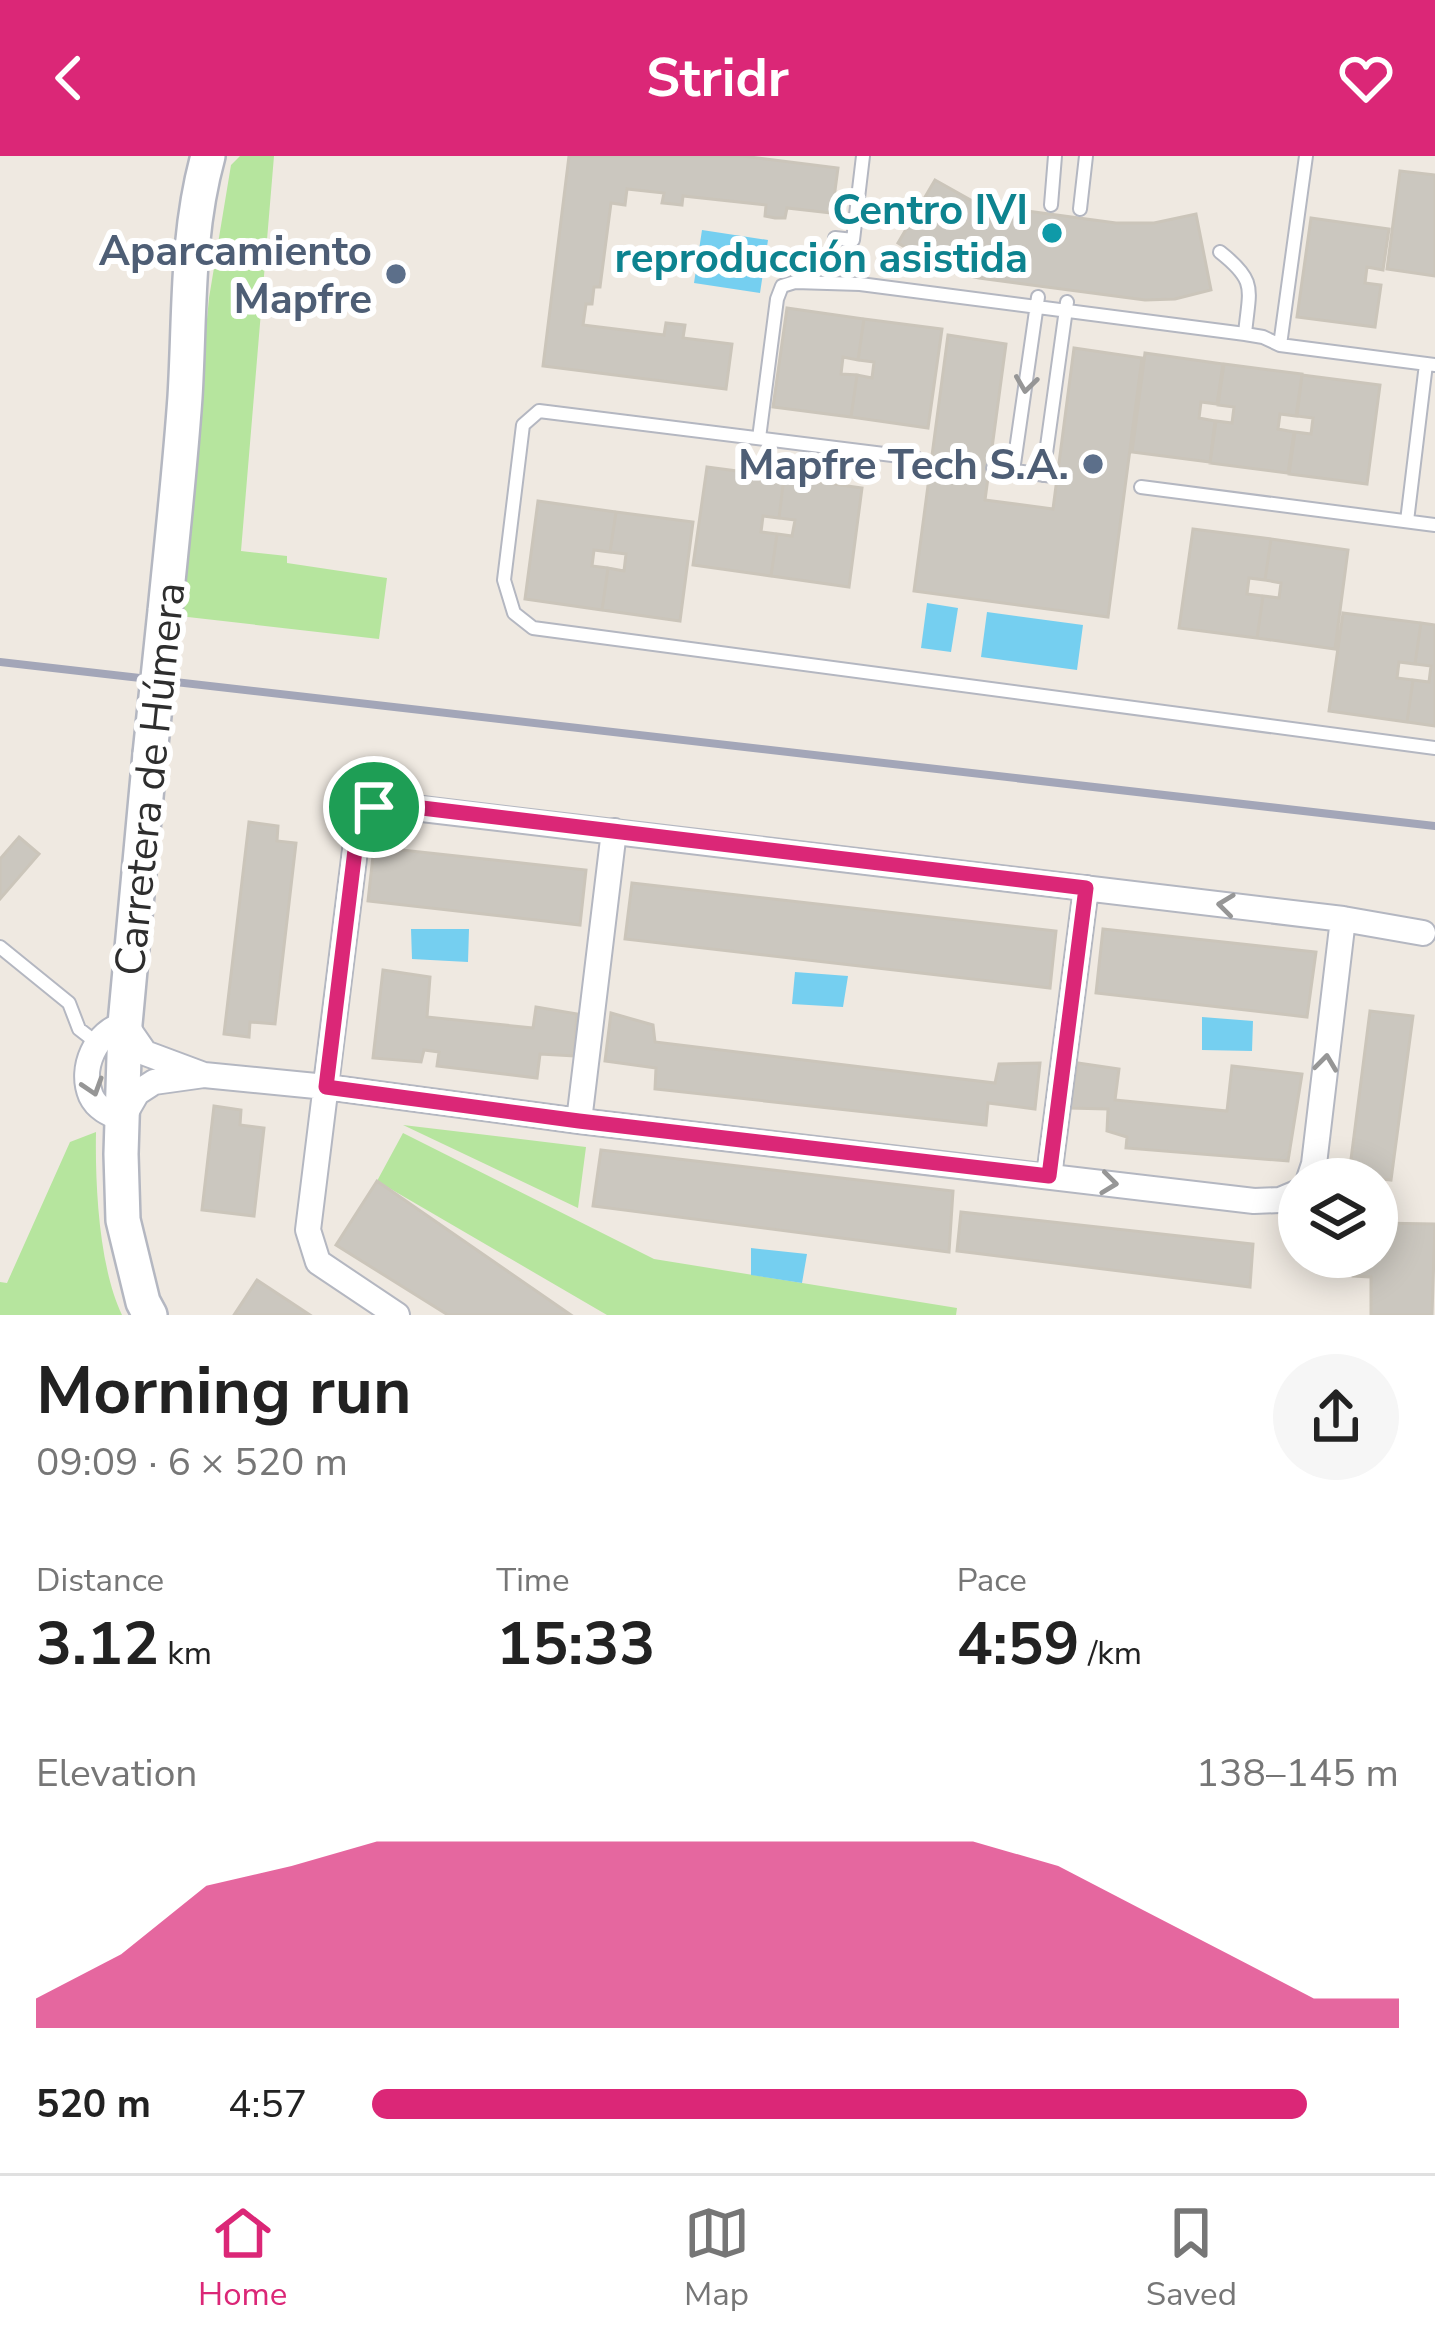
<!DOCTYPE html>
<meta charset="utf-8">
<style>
:root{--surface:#fff;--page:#f6f6f6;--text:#222;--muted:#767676;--line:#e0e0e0;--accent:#db2777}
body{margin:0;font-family:"Nunito Sans",sans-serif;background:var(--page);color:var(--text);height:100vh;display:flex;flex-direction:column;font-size:45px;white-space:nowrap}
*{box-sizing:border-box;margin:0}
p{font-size:39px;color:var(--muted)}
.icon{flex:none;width:66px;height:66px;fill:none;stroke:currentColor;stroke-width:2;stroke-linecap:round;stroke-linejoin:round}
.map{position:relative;height:1159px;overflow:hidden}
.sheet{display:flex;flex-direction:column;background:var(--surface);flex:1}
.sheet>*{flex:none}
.tools{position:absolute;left:1278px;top:1002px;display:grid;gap:24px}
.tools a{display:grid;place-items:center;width:120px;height:120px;border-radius:50%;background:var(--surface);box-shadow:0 6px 30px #0003;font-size:60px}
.pin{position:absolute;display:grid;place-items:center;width:102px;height:102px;color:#fff;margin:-51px;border:6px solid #fff;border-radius:50%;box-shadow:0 3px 12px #0007}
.round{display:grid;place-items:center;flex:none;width:126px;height:126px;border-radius:63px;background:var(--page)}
.headline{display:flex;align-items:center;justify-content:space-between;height:204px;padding:0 36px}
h1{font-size:66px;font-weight:700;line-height:90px}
.figures{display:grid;grid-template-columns:repeat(3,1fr);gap:18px;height:204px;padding:12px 36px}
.figures div{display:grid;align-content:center}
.figures b{font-size:60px;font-weight:700}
.figures small{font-size:33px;font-weight:400}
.figures p{font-size:33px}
.chart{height:336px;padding:24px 36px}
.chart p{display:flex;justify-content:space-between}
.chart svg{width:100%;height:216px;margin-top:12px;fill:var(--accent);opacity:.7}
ul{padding:0 36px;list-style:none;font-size:39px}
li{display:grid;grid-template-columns:192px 144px 1fr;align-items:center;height:90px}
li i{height:30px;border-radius:15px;background:var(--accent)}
header{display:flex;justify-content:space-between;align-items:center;height:156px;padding:0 36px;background:var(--accent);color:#fff;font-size:54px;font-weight:700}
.dock{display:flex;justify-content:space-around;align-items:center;height:168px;border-top:3px solid var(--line);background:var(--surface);font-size:33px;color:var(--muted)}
.dock a{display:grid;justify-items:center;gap:6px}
.dock .on{color:var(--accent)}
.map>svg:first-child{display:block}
.green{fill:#b6e59e}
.water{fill:#75cff0}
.building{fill:#cbc7bf;stroke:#cbc5ba;stroke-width:3}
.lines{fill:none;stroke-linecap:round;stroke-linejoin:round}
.lane-casing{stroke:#b4b7c1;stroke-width:16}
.street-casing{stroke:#b4b7c1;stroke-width:28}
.secondary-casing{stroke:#b4b7c1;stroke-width:38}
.lane{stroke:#fff;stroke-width:12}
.street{stroke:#fff;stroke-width:24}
.secondary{stroke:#fff;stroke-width:33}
.rail{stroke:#a3a6b8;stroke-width:8}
.secondary-bridge-casing{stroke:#b4b7c1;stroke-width:38;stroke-linecap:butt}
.secondary-bridge{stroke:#fff;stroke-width:33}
.oneway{stroke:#969696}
.route-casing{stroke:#fff;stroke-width:24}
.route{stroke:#db2777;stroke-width:15}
.culture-dot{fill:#0f9aa8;stroke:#fff;stroke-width:4.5}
.service-dot{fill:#5c6f8a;stroke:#fff;stroke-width:4.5}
.labels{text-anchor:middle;stroke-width:12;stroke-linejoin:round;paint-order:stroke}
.culture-label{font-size:42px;font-weight:bold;fill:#0d838f;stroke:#fff;text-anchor:end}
.service-label{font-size:42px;font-weight:bold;fill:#4e5e75;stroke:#fff;text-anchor:end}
.street-label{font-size:42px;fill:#2e2e2e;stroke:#fff}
</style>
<header><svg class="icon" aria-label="back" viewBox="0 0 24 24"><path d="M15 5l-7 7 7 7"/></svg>Stridr<svg class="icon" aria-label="heart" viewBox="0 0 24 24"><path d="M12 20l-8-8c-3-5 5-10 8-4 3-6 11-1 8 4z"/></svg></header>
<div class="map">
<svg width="1435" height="1159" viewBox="0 0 1435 1159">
<rect width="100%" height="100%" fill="#efe9e1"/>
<path class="green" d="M 240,0 L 274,0 L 241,395 L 287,400 L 287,407 L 387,422 L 379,483 L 179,460 L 209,142 L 231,9 Z
M 403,969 L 586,991 L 578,1052 Z
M 96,976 C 95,1029 99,1111 122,1159 L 0,1159 L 0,1126 L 7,1127 L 70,986 Z
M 403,977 L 654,1103 L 957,1152 L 956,1159 L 607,1159 L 377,1025 Z"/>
<path class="water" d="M 702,74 L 768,84 L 760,137 L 694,127 Z
M 927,447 L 958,452 L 951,496 L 921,492 Z
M 987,456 L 1083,469 L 1077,514 L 981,501 Z
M 411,773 L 469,773 L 468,806 L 412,803 Z
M 795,816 L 848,820 L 843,851 L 792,848 Z
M 1202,861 L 1253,865 L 1252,895 L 1202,894 Z
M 751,1092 L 807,1098 L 802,1127 L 751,1119 Z"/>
<path class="building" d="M 569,0 L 742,0 L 838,12 L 832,57 L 787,52 L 785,62 L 775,62 L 765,60 L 766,49 L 683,40 L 682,49 L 673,48 L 662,47 L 664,37 L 627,33 L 625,49 L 611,47 L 600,131 L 594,131 L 592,148 L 586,148 L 583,169 L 664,179 L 666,167 L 685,169 L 683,182 L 732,188 L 726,233 L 543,210 Z
M 1400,15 L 1435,19 L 1435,120 L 1387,113 Z
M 935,24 L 976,47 L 1012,53 L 1116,67 L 1154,67 L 1196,58 L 1211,134 L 1175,143 L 1145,144 L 979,122 L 943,114 L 898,87 Z
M 1311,62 L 1389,73 L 1383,114 L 1367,111 L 1365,127 L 1381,129 L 1375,171 L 1297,161 Z
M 787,152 L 864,163 L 858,204 L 843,201 L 841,218 L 857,219 L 851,261 L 773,251 Z
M 864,163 L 942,173 L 928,272 L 851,261 L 857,219 L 872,222 L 874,206 L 858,204 Z
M 948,179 L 1006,188 L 985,344 L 1053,353 L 1074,192 L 1142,202 L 1108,461 L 914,435 Z
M 1145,197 L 1223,208 L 1217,248 L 1201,246 L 1199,262 L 1215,265 L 1210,306 L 1132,296 Z
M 1224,208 L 1302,218 L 1296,260 L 1280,258 L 1278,273 L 1294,276 L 1288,317 L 1210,307 L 1216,265 L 1232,267 L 1234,251 L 1218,249 Z
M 1302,219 L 1380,229 L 1367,328 L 1289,318 L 1295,276 L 1311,278 L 1313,262 L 1297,260 Z
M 707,311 L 784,321 L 779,362 L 763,360 L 761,376 L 777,378 L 771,420 L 693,409 Z
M 784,321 L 862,332 L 849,431 L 771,420 L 777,378 L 792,380 L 795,364 L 779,362 Z
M 538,345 L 616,356 L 610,396 L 594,394 L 592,410 L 608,412 L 602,454 L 525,443 Z
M 616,356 L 693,366 L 680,465 L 602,454 L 608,412 L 624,415 L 626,398 L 610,396 Z
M 1193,373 L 1271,383 L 1265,424 L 1249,422 L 1247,438 L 1263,440 L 1257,482 L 1179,472 Z
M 1271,383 L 1348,394 L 1335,493 L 1257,482 L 1263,440 L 1279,442 L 1281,427 L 1265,424 Z
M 1343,457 L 1421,467 L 1415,508 L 1399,506 L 1397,522 L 1413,524 L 1407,566 L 1329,555 Z
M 1421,467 L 1435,469 L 1435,570 L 1407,566 L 1413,524 L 1429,526 L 1431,510 L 1415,508 Z
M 249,666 L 278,670 L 277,685 L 296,687 L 275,868 L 250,866 L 249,881 L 224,878 Z
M 19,681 L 39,698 L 0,743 L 0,703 Z
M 374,691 L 586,714 L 580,769 L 368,745 Z
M 632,727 L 1056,775 L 1050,832 L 625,783 Z
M 1103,773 L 1316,796 L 1307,861 L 1096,837 Z
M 383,814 L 430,821 L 427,861 L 533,872 L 536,851 L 577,858 L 574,900 L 540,898 L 537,922 L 437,910 L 439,896 L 424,894 L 421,906 L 373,902 Z
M 1370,855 L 1413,860 L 1391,1024 L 1349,1019 Z
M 611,857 L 653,869 L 655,886 L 995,927 L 999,908 L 1040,907 L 1035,953 L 988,947 L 986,969 L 655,933 L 656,912 L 605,905 Z
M 1078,907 L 1119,913 L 1115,944 L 1227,955 L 1232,910 L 1302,918 L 1288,1005 L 1126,992 L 1127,981 L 1107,975 L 1108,953 L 1069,952 Z
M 214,950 L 241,954 L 240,969 L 264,972 L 254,1060 L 202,1054 Z
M 601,994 L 953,1035 L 949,1096 L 593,1050 Z
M 377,1025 L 571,1159 L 448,1159 L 336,1089 Z
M 961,1056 L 1253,1088 L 1250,1131 L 957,1095 Z
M 1377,1067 L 1435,1068 L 1432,1159 L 1371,1159 L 1371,1121 L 1353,1120 L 1353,1101 L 1377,1101 Z
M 257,1124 L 310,1159 L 234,1159 Z"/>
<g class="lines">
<defs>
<path id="lane" d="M 1051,49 L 1055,0
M 1080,53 L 1086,0
M 835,82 L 853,84 L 863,0
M 1220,96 C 1258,126 1249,133 1245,178
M 1280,189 L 1306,0
M 759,282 L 777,143 L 782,130 L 795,126 L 860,128 L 1245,178 L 1263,181 L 1280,189 L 1435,209
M 916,302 L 539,255 L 523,269 L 504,424 L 514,457 L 533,472 L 1435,592
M 993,312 L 1053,320
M 1013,315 L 1038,141
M 1043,319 L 1067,146
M 1141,331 L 1435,369
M 1407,365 L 1426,208
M 0,791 L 69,847 L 79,873 L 97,887"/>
<path id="street" d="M 204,919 L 145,897 L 125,868 C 96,875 79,912 91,940 C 97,953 110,958 122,963 L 137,937 L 154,926 L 204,919 L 326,931 L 579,965 L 1254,1045 L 1280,1044 L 1299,1036
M 579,965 L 614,675
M 1049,1020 L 1086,732
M 1309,1023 L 1314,1008 L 1343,763
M 397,1159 L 318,1106 L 308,1074 L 356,686 L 365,661 L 374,651 L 422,653 L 1343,763 L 1423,777"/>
<path id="secondary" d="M 165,455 C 172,384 180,313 185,241 C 190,160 186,79 208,0
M 150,598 L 125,868 L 121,998 L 123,1064 L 143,1146 L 150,1159"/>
</defs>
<use href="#lane" class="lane-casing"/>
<use href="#street" class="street-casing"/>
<use href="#secondary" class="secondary-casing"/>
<use href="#lane" class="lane"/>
<use href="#street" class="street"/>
<use href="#secondary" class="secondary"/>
<path class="rail" d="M 0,506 L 1435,670"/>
<defs>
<path id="secondary-bridge" d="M 150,598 L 165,455"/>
</defs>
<use href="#secondary-bridge" class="secondary-bridge-casing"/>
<use href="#secondary-bridge" class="secondary-bridge"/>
</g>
<defs><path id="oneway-chevron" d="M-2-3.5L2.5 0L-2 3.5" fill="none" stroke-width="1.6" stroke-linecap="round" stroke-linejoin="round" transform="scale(3)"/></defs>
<g class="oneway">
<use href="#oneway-chevron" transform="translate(1026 228) rotate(98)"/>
<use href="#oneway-chevron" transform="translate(1226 749) rotate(-173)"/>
<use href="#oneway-chevron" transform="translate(1326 907) rotate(-83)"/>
<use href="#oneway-chevron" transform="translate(93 931) rotate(72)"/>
<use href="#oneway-chevron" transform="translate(1109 1027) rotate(7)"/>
</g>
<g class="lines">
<defs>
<path id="route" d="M 374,651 L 422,652 L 1086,732 L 1049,1020 L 579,965 L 326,931 L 356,686 L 364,662 Z"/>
</defs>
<use href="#route" class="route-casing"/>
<use href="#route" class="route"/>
</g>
<circle class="culture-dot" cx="1052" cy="77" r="12"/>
<g class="service-dot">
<circle cx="396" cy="118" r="12"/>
<circle cx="1093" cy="308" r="12"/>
</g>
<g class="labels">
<g class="culture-label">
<text x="1028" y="68">Centro IVI<tspan x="1028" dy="48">reproducción asistida</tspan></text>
</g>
<g class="service-label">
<text x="372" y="109">Aparcamiento<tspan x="372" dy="48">Mapfre</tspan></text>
<text x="1069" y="323">Mapfre Tech S.A.</text>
</g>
<g class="street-label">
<text transform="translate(149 623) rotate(-84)" y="15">Carretera de Húmera</text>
</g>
</g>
</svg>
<div class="tools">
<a><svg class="icon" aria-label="layers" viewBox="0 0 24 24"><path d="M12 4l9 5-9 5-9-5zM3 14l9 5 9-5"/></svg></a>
</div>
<div class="pin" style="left:374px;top:651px;background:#1e9e55"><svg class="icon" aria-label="arrive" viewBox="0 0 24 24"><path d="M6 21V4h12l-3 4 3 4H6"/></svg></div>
</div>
<section class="sheet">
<div class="headline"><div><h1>Morning run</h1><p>09:09 · 6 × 520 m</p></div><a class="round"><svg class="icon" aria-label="share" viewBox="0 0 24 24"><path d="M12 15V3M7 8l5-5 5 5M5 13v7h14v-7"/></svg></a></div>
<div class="figures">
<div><p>Distance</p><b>3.12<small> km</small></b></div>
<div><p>Time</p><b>15:33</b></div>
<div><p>Pace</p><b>4:59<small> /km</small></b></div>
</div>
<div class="chart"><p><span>Elevation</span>138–145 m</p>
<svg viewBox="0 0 160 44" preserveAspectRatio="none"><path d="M0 44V38L10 29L20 15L30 11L40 6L50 6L60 6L70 6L80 6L90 6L100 6L110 6L120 11L130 20L140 29L150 38L160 38V44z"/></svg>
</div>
<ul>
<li><b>520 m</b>4:57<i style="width:91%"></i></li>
</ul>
</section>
<nav class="dock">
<a class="on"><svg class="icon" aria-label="home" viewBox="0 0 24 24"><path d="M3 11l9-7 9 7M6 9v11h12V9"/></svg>Home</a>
<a><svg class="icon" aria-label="map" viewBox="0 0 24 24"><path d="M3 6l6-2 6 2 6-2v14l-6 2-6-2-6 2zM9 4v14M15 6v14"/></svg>Map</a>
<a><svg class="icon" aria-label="saved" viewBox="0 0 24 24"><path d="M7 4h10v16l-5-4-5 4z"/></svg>Saved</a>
</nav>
